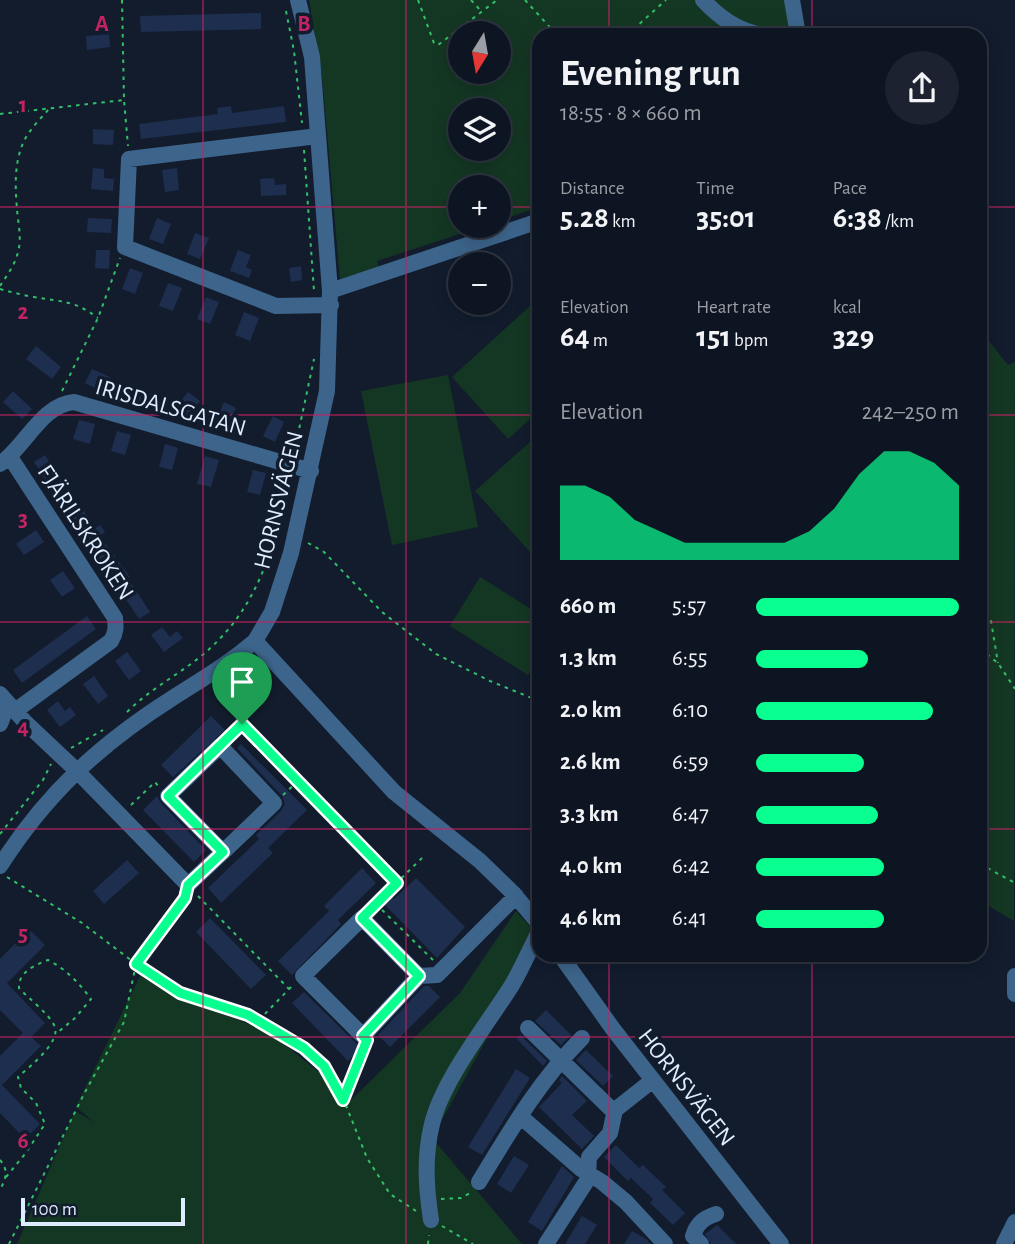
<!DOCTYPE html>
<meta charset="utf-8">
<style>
:root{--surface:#0e1522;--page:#1c222f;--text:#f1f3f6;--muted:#9b9fa5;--line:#2e3440;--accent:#09ff90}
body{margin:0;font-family:"Alegreya Sans",sans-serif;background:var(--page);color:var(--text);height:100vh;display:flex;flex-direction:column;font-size:26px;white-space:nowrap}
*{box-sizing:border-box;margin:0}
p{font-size:23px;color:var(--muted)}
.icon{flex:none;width:38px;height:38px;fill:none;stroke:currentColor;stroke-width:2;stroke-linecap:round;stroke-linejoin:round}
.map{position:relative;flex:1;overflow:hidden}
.side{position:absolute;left:532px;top:28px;width:455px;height:934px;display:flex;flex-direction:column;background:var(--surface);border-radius:21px;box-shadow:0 4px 18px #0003,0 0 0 2px var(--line)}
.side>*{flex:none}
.needle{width:46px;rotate:191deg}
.tools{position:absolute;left:448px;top:21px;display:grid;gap:14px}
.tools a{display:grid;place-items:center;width:63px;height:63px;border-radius:50%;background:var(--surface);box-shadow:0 4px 18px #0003,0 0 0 2px var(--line);font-size:35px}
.scale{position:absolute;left:21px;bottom:18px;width:164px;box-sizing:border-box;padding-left:7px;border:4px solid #ddecff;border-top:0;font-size:19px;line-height:24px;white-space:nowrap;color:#ddecff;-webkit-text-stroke:5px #121c2d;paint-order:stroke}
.pin{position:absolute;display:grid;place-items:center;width:60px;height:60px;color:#fff;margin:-72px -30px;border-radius:50% 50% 50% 0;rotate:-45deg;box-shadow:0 0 7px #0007}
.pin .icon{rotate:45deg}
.round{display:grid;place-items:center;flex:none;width:74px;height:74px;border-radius:37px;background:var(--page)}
.summary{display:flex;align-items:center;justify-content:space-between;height:119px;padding:0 28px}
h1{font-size:38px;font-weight:700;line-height:52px}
.metrics{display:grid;grid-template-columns:repeat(3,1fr);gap:10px;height:119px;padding:7px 28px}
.metrics div{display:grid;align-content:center}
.metrics b{font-size:30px;font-weight:700}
.metrics small{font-size:19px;font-weight:400}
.metrics p{font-size:19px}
.chart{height:196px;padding:14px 28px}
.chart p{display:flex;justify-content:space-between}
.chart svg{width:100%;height:126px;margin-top:7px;fill:var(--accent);opacity:.7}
ul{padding:0 28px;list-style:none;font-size:23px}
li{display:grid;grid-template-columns:112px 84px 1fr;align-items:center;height:52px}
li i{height:18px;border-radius:9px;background:var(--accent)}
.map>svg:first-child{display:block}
.green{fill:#143723;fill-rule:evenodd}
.building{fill:#1d2e4e}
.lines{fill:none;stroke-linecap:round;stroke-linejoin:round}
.path{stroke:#31c068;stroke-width:2;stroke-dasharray:3.5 5;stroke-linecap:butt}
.minor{stroke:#3d658c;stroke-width:16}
.route-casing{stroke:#fff;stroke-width:14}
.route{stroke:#09ff90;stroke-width:9}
.grid{fill:none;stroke:#c32363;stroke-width:2;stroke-opacity:0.55}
.labels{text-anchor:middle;stroke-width:7;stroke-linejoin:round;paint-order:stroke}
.street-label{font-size:24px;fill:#ddecff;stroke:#121c2d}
.grid-label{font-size:23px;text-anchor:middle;font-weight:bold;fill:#c32363;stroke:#121c2d;stroke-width:7;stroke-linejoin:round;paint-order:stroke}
</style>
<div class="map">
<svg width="1015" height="1244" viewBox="0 0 1015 1244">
<rect width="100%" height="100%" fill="#121c2d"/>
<path class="green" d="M 309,0 L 789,0 L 793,35 L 539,35 L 539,207 L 499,221 L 499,187 L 460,187 L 460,226 L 484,226 L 377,261 L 379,268 L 340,279 L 322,76 ZM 460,33 L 499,33 L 499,72 L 460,72 ZM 460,110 L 499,110 L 499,149 L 460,149 Z
M 530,306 L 539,316 L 539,411 L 508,439 L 452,377 Z
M 980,330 L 1008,365 L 1015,362 L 1014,921 L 985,904 L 980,879 Z
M 448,375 L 478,527 L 392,545 L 361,391 Z
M 539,434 L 539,562 L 475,491 Z
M 480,577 L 539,614 L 539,658 L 528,675 L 450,626 Z
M 516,911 L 539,937 L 539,944 L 432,1138 L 522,1244 L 17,1244 L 75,1111 L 94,1122 L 76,1107 L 142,972 L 178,995 L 270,1033 L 329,1080 L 341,1102 L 350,1101 L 460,993 Z"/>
<path class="building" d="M 261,13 L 261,29 L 141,32 L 140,16 Z
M 109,34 L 110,47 L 87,50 L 86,36 Z
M 231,106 L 232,113 L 284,106 L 286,122 L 141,139 L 139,124 L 218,114 L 217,108 Z
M 93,129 L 114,130 L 113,145 L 93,144 Z
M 93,168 L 104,169 L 104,178 L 114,179 L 113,191 L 91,189 Z
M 177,168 L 179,190 L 165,192 L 162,170 Z
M 274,178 L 275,185 L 286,184 L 286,195 L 261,196 L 260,179 Z
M 88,218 L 112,219 L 111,233 L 87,232 Z
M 157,218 L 171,224 L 163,244 L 149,239 Z
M 195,233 L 209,238 L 200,259 L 187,254 Z
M 96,250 L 110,250 L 109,269 L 95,268 Z
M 238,250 L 251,255 L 246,267 L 252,270 L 249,278 L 230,271 Z
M 301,266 L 302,280 L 291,282 L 289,268 Z
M 130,268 L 143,273 L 135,294 L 122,289 Z
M 168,283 L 182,288 L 173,311 L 159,306 Z
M 206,297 L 219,302 L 210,324 L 197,319 Z
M 244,312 L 259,318 L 250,341 L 235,335 Z
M 36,346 L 61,367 L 52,379 L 26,359 Z
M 92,369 L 110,377 L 103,392 L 85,383 Z
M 129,383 L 151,394 L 146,405 L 123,394 Z
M 13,391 L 32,409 L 22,419 L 3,402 Z
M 188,392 L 200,401 L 188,417 L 176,407 Z
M 224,402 L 236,408 L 227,428 L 215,422 Z
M 273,416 L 284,422 L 275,442 L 263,436 Z
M 79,420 L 95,424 L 90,444 L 73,439 Z
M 117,431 L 131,435 L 125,455 L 111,451 Z
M 165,444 L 178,448 L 172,470 L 159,467 Z
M 45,455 L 58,475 L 47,482 L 34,462 Z
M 205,456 L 219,460 L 211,487 L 197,484 Z
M 253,470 L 266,473 L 260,495 L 247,492 Z
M 71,491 L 86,514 L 74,522 L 59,500 Z
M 100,525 L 105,532 L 100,536 L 130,577 L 128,578 L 150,612 L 139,619 L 84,536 Z
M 36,530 L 44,542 L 24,555 L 16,544 Z
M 63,571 L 75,588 L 62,597 L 50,580 Z
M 87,616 L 96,629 L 22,683 L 13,670 Z
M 162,627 L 170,637 L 177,631 L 183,638 L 164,652 L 151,635 Z
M 127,652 L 141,671 L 129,680 L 115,661 Z
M 94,676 L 108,696 L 98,704 L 83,684 Z
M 58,701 L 65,711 L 70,707 L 76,715 L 60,727 L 47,710 Z
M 211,716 L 225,730 L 173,777 L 161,765 Z
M 241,744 L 307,810 L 268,848 L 273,853 L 221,903 L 208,888 L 259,839 L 256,835 L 281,811 L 285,804 L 282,796 L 237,748 Z
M 157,796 L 161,803 L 206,850 L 194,862 L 143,810 Z
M 127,860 L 139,873 L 104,904 L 93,891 Z
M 362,868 L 376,883 L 338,920 L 341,924 L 292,975 L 278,961 L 329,911 L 324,906 Z
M 416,878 L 465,927 L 437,958 L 384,904 L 392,897 L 394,899 Z
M 210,918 L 266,975 L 251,989 L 196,932 Z
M 29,929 L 45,945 L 7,983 L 45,1023 L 31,1037 L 41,1046 L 2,1085 L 40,1124 L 25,1139 L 0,1113 L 0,1056 L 23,1033 L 0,1010 L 0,959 Z
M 424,986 L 429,986 L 440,997 L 390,1047 L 378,1035 Z
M 304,992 L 361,1048 L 348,1061 L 292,1003 Z
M 546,1010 L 571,1035 L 561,1045 L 535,1021 Z
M 520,1035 L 547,1061 L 543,1066 L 517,1039 Z
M 586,1050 L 613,1076 L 603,1086 L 576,1060 Z
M 516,1069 L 530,1078 L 482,1155 L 468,1147 Z
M 562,1076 L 587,1101 L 572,1115 L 594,1136 L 582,1149 L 539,1107 L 562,1083 L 559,1080 Z
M 616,1145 L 639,1168 L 643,1165 L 666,1187 L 662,1190 L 685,1213 L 673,1225 L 650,1203 L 653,1199 L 631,1178 L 628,1181 L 604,1157 Z
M 514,1156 L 529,1165 L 511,1193 L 497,1184 Z
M 562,1166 L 574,1177 L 542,1231 L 528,1222 Z
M 582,1216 L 597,1225 L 585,1244 L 565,1244 Z
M 717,1225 L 736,1244 L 711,1244 L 705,1234 Z
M 632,1231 L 646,1239 L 651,1244 L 624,1244 Z"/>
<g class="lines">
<path class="path" d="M 122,0 L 124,100 L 128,146
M 418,0 L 434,43 L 438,45 L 497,0
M 471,0 L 481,11
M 525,0 L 557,35
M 286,11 L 294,51 L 302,123
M 627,35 L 666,0
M 0,114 L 124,100
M 304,150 L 314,291
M 0,286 C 7,275 15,265 18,252 C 22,238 18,223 17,209 C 15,186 14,160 25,139 C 31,128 41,118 49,109
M 0,289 C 11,292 22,295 34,297 C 61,302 74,300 98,318
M 62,391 L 98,318 L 120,258
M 294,453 L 314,359
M 308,543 L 324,552 L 382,612 L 436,654 L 490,681 L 539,701
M 980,607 L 991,621 L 998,663
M 980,649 L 998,663 L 1015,689
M 238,671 L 257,688 C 259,703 251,713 242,725 L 397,883
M 127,712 C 149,690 176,676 200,657 C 258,610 274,549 289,479
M 230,736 L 241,725
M 71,748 L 103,730
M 283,795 L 297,782
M 131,805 L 155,782 L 159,787
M 0,834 L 43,780 L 51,764
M 980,864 L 1015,883
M 7,877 L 82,923 L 136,964 L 180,993 L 248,1015 L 304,1048 L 324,1066 L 345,1103 L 367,1158 L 390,1194 L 416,1211
M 198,896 L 289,989
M 376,904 L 433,960
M 371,908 L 423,857
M 259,1020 L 292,986
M 343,1098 L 355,1066 L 365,1049
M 0,1160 C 9,1171 6,1178 0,1190
M 6,1177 L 25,1154 L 45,1124 L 36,1103 L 21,1088 L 18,1077 C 29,1067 63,1041 54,1025 C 49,1014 28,998 19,988 C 18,972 35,965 48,960 C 66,969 79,983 91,999 L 75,1018 L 56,1034
M 441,1199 L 461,1198 L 472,1192
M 442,1226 L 473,1244
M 9,1244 L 85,1092 L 124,1022 L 136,964 L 186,897
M 428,1244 L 429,1235"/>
<path class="minor" d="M 298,0 L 312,57 L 330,291 L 327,391 L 291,553 L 272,612 L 255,641 L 394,792 L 480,861 L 514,894 L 539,924
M 703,0 C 720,18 738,31 763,35
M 792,0 L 798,35
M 318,136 L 129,159 L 125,247 L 276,306 L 331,305
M 330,291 L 539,221
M 10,457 L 115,618 C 116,627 116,633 111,641 L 15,711
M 0,464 C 26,446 41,405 74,402 L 311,471
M 0,694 L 25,722 L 76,770 L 188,885 L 223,852
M 0,724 L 8,704
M 220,746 L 274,803 L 223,852 L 168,796 Z
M 0,866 C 46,794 99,745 171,699 C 202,679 227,665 255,641
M 561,956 L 613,1029 L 781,1244
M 419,976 L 363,1036 L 303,976 L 362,918 L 419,976 L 437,975 L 516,896
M 1015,976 L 1015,994
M 528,1028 L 611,1109 L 615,1110 L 653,1080
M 520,1116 L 581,1169 L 602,1182 L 626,1202 L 665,1244
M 479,1182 C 510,1131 539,1081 582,1038
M 431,1220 C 426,1187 424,1157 432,1124 C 443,1079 487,1025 512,985 C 522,968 530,949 539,932
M 546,1244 L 588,1179 L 589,1157 L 610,1133 L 615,1110
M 701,1244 L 693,1236 C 697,1223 704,1218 716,1214
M 1004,1244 L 1015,1222"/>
</g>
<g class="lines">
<defs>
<path id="route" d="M 242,724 L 397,883 L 362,918 L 419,976 L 363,1036 L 367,1040 L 343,1100 L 324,1066 L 304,1048 L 248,1015 L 180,993 L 136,964 L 185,898 L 188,885 L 223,852 L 168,796 Z"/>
</defs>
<use href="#route" class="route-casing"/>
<use href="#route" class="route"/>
</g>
<path class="grid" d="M 203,0 L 203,1244M 406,0 L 406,1244M 609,0 L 609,35M 812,0 L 812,35M 0,207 L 460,207M 499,207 L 539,207M 980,207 L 1015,207M 0,415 L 539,415M 980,415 L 1015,415M 0,622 L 539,622M 980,622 L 1015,622M 0,829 L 539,829M 980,829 L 1015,829M 609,956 L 609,1244M 812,956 L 812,1244M 0,1037 L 1015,1037"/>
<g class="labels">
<g class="street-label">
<text transform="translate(171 407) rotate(16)" y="8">IRISDALSGATAN</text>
<text transform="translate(278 500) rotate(-76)" y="8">HORNSVÄGEN</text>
<text transform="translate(86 532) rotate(57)" y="8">FJÄRILSKROKEN</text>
<text transform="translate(687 1087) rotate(52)" y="8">HORNSVÄGEN</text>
</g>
</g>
<g class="grid-label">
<text x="102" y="31">A</text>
<text x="304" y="31">B</text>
<text x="23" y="112">1</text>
<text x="23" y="319">2</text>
<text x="23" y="526">3</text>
<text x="23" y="734">4</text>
<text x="23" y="941">5</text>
<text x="23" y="1148">6</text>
</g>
</svg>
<div class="tools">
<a><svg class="needle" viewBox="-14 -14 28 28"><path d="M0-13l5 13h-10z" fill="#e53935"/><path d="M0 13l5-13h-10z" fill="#9b9fa5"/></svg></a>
<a><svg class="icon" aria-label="layers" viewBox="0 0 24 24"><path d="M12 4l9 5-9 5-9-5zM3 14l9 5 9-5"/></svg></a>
<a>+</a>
<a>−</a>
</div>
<div class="scale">100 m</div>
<div class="pin" style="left:242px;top:724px;background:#1e9e55"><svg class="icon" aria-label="arrive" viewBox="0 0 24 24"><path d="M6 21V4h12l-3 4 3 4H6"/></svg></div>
<section class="side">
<div class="summary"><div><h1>Evening run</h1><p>18:55 · 8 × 660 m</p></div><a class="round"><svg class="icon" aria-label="share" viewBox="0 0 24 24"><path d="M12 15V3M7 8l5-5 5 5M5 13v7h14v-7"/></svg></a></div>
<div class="metrics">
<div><p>Distance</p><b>5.28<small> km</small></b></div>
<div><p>Time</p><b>35:01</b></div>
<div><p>Pace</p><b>6:38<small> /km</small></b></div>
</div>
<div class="metrics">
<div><p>Elevation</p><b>64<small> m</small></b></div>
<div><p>Heart rate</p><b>151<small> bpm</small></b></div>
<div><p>kcal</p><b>329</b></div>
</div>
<div class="chart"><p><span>Elevation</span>242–250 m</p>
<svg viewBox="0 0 160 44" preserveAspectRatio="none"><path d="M0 44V18L10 18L20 22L30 30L40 34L50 38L60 38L70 38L80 38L90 38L100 34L110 26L120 14L130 6L140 6L150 10L160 18V44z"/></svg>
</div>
<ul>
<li><b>660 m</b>5:57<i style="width:100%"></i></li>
<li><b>1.3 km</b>6:55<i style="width:55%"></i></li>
<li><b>2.0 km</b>6:10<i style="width:87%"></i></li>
<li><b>2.6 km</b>6:59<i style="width:53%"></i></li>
<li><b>3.3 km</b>6:47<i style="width:60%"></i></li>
<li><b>4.0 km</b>6:42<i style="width:63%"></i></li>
<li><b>4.6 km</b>6:41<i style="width:63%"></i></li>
</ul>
</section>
</div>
